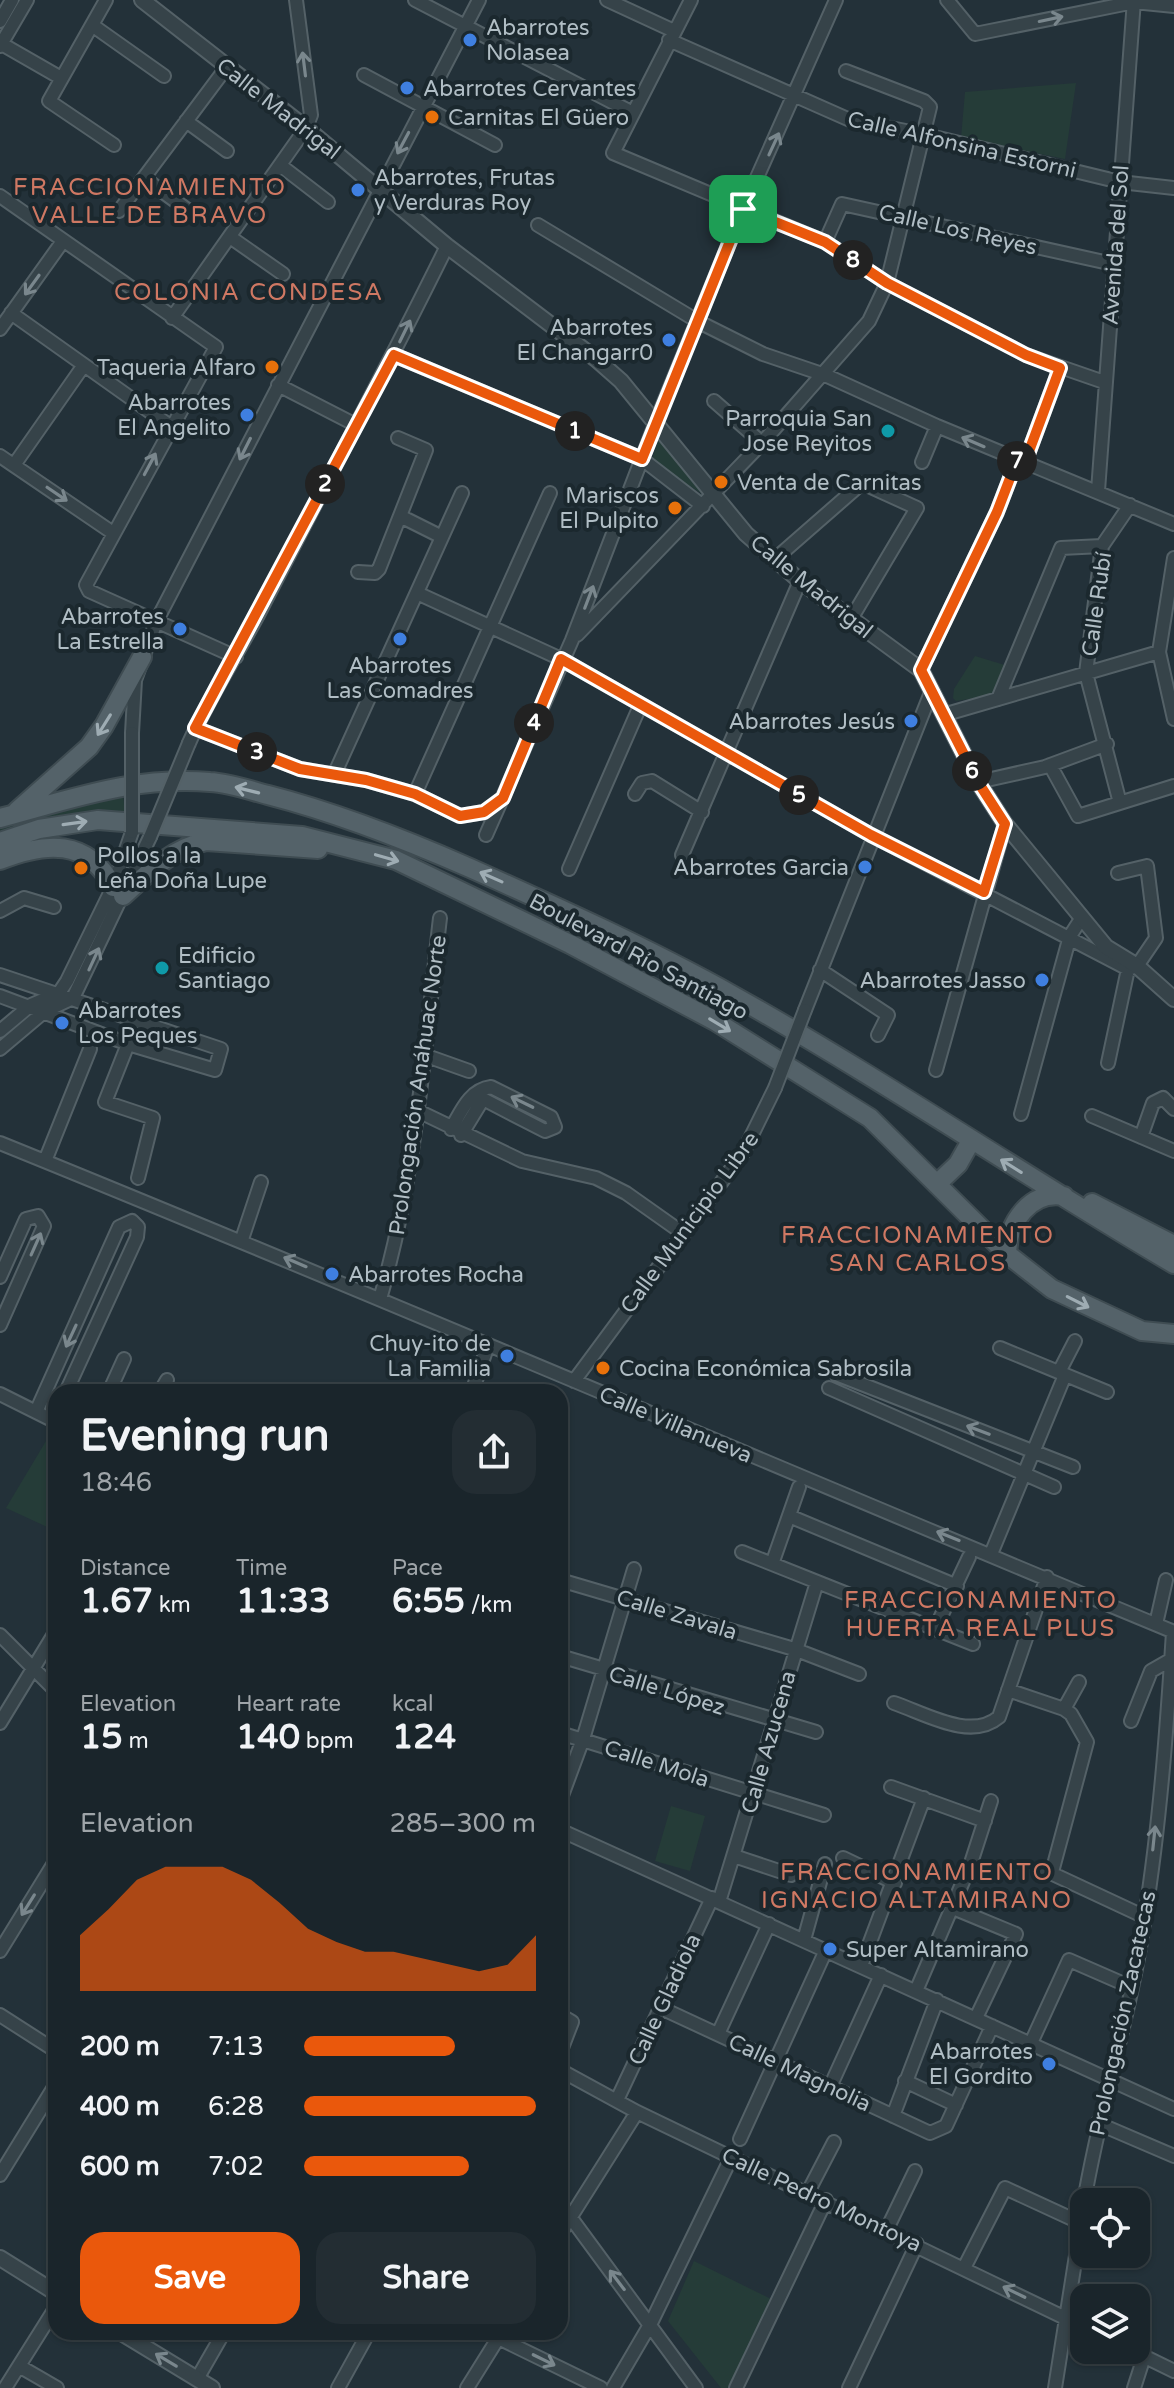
<!DOCTYPE html>
<meta charset="utf-8">
<style>
:root{--surface:#1a252b;--page:#232d33;--text:#f1f3f6;--muted:#9fa5a9;--line:#384247;--accent:#ea580c}
body{margin:0;font-family:"Varela Round",sans-serif;background:var(--page);color:var(--text);height:100vh;display:flex;flex-direction:column;font-size:30px;white-space:nowrap}
*{box-sizing:border-box;margin:0}
p{font-size:26px;color:var(--muted)}
.icon{flex:none;width:44px;height:44px;fill:none;stroke:currentColor;stroke-width:2;stroke-linecap:round;stroke-linejoin:round}
.map{position:relative;flex:1;overflow:hidden}
.drawer{position:absolute;left:48px;top:1384px;width:520px;height:956px;display:flex;flex-direction:column;background:var(--surface);border-radius:24px;box-shadow:0 2px 6px #0004,0 0 0 2px var(--line)}
.drawer>*{flex:none}
.buttons{position:absolute;left:1070px;top:2188px;display:grid;gap:16px}
.buttons a{display:grid;place-items:center;width:80px;height:80px;border-radius:16px;background:var(--surface);box-shadow:0 2px 6px #0004,0 0 0 2px var(--line);font-size:40px}
.pin{position:absolute;display:grid;place-items:center;width:68px;height:68px;color:#fff;margin:-34px;border-radius:16px;box-shadow:0 4px 12px #0006}
.km{position:absolute;width:40px;height:40px;margin:-20px;border-radius:50%;background:#222;color:#fff;font-size:22px;line-height:40px;text-align:center}
.round{display:grid;place-items:center;flex:none;width:84px;height:84px;border-radius:24px;background:var(--page)}
.headline{display:flex;align-items:center;justify-content:space-between;height:136px;padding:0 32px}
h1{font-size:44px;font-weight:700;line-height:60px}
.metrics{display:grid;grid-template-columns:repeat(3,1fr);gap:12px;height:136px;padding:8px 32px}
.metrics div{display:grid;align-content:center}
.metrics b{font-size:34px;font-weight:700}
.metrics small{font-size:22px;font-weight:400}
.metrics p{font-size:22px}
.chart{height:224px;padding:16px 32px}
.chart p{display:flex;justify-content:space-between}
.chart svg{width:100%;height:144px;margin-top:8px;fill:var(--accent);opacity:.7}
.primary-button{display:flex;gap:16px;margin-top:auto;padding:16px 32px}
.primary-button a{flex:1;height:92px;border-radius:24px;background:var(--accent);color:#fff;font-size:32px;font-weight:700;line-height:92px;text-align:center}
.primary-button a+a{background:var(--page);color:var(--text)}
ul{padding:0 32px;list-style:none;font-size:26px}
li{display:grid;grid-template-columns:128px 96px 1fr;align-items:center;height:60px}
li i{height:20px;border-radius:10px;background:var(--accent)}
.map>svg:first-child{display:block}
.green{fill:#253c38}
.lines{fill:none;stroke-linecap:round;stroke-linejoin:round}
.minor-casing{stroke:#546167;stroke-width:16}
.tertiary-casing{stroke:#546167;stroke-width:18}
.primary-casing{stroke:#3f4c52;stroke-width:22}
.minor{stroke:#364349;stroke-width:12}
.tertiary{stroke:#364349;stroke-width:14}
.primary{stroke:#546269;stroke-width:18}
.minor-bridge-casing{stroke:#546167;stroke-width:16;stroke-linecap:butt}
.minor-bridge{stroke:#364349;stroke-width:12}
.oneway{stroke:#7a878d}
.oneway2{stroke:#9eacb3}
.route-casing{stroke:#fff;stroke-width:16}
.route{stroke:#ea580c;stroke-width:10}
.shop-dot{fill:#3f7fe0;stroke:#1b282e;stroke-width:3}
.food-dot{fill:#e8710a;stroke:#1b282e;stroke-width:3}
.culture-dot{fill:#0f9aa8;stroke:#1b282e;stroke-width:3}
.labels{text-anchor:middle;stroke-width:8;stroke-linejoin:round;paint-order:stroke}
.poi-label{font-size:22px;fill:#b1bec5;stroke:#1b282e;text-anchor:start}
.street-label{font-size:22px;fill:#b1bec5;stroke:#1b282e}
.neighbourhood-label{font-size:24px;letter-spacing:2px;fill:#cf7863;stroke:#1b282e}
</style>
<div class="map">
<svg width="1174" height="2388" viewBox="0 0 1174 2388">
<rect width="100%" height="100%" fill="#233139"/>
<path class="green" d="M 1076,83 L 1065,159 L 961,138 L 965,92 Z
M 659,438 L 706,496 L 651,462 Z
M 975,656 L 1008,666 L 996,695 L 956,701 L 953,698 L 954,689 Z
M 123,795 L 125,815 L 0,838 L 0,824 Z
M 52,1431 L 56,1434 L 56,1531 L 6,1508 Z
M 671,1806 L 705,1816 L 690,1871 L 655,1861 Z
M 694,2261 L 773,2300 L 731,2388 L 721,2388 L 668,2321 Z"/>
<g class="lines">
<defs>
<path id="minor" d="M 106,0 L 49,101 L 114,145
M 415,0 L 633,113
M 607,0 L 674,31
M 691,0 L 613,153 L 825,242 L 887,283 L 1026,355 L 1104,382
M 947,0 L 975,34 L 1134,2 L 1174,6
M 0,21 L 12,0
M 92,25 L 164,76
M 669,40 L 850,120 L 926,135 L 1120,182 L 1174,188
M 0,43 L 61,78
M 0,46 L 27,0
M 364,75 L 495,145
M 186,121 L 227,151
M 280,165 L 328,202
M 144,178 L 189,211
M 0,196 L 216,347 L 86,585 L 89,591 L 236,657
M 119,211 L 226,68
M 538,225 L 699,322 L 763,354 L 825,375 L 937,426 L 1174,524
M 230,237 L 283,274
M 825,242 L 842,204 L 1113,264
M 11,313 L 170,426
M 172,318 L 306,128 L 311,115 L 296,0
M 0,329 L 63,241
M 394,355 L 642,459 L 703,506
M 278,385 L 356,425
M 714,401 L 762,443
M 0,456 L 113,533
M 922,462 L 937,426
M 1025,462 L 1060,368
M 14,465 L 84,365
M 1098,491 L 1134,0
M 400,516 L 442,537
M 1174,558 L 1159,652 L 1174,719
M 775,559 L 862,483 L 917,508 L 851,619
M 358,572 L 375,573 L 379,569 L 426,450 L 398,438
M 417,593 L 561,659 L 871,835 L 1128,969 L 1137,966 L 1156,938 L 1147,866 L 1118,873
M 577,635 L 762,443 L 869,321 L 887,283 L 930,107 L 924,101 L 846,71
M 921,670 L 997,512 L 1017,460
M 998,699 L 1061,548 L 1102,546
M 943,715 L 1159,652
M 195,728 L 300,769 L 366,780 L 415,794 L 460,816 L 484,812 L 500,800
M 132,733 L 135,680 L 156,622 L 479,0
M 189,743 C 208,699 235,658 258,615 C 321,492 386,370 447,246
M 1050,765 L 1078,816 L 1174,786
M 334,775 L 462,493
M 978,782 L 1045,767 L 1107,744
M 415,794 L 550,493
M 635,794 L 642,783 L 652,781 L 702,812
M 1120,803 L 1086,673 L 1102,546 L 1130,505
M 486,835 L 572,640 L 656,422 L 743,209 L 836,0
M 682,855 L 800,581
M 569,869 L 640,706
M 0,911 L 24,898 L 54,907
M 820,970 L 888,1015 L 878,1035
M 0,975 L 221,1049 L 215,1070 L 128,1044 L 0,996
M 805,1010 L 932,690
M 0,1031 L 31,1005 L 59,993 L 67,981 L 113,887 L 132,832
M 128,1044 L 105,1102 L 153,1118 L 138,1178
M 0,1049 L 45,1011 L 73,998 L 150,837
M 424,1055 L 469,1071
M 1108,1063 L 1128,969
M 936,1070 L 1005,824
M 418,1111 L 522,1161 L 596,1178 L 626,1193 L 684,1234
M 1021,1114 L 1070,936 L 1081,919
M 1092,1116 L 1174,1151
M 451,1129 C 461,1112 469,1090 491,1087 L 551,1117 L 555,1127 L 545,1131 L 483,1099
M 461,1135 L 483,1099
M 1141,1137 L 1153,1103 L 1163,1098 L 1174,1109
M 0,1143 C 393,1302 782,1470 1174,1632
M 45,1161 L 90,1049
M 242,1239 L 261,1182
M 0,1277 L 26,1219 L 38,1216 L 44,1226 L 0,1325
M 380,1299 C 416,1175 425,1045 440,918
M 1000,1348 L 1107,1392
M 1059,1372 L 1075,1341
M 836,1374 L 1073,1467
M 574,1381 L 743,1153 L 775,1088
M 829,1388 L 1054,1487
M 109,1392 L 124,1359
M 160,1392 L 167,1380
M 472,1392 L 488,1345
M 0,1394 L 56,1422
M 36,1412 L 119,1227 L 132,1221 L 138,1227 L 137,1237 L 66,1392
M 789,1516 L 957,1586
M 742,1552 L 973,1644
M 991,1554 L 1065,1375
M 772,1564 L 799,1487
M 560,1580 L 794,1649 L 859,1674
M 1156,1624 L 1166,1580
M 936,1627 L 969,1557
M 0,1635 L 56,1691
M 560,1656 L 816,1732
M 1008,1690 L 1064,1709 L 1071,1714 L 1087,1742 L 1052,1872
M 894,1703 C 926,1714 971,1741 999,1717 L 1047,1577
M 1064,1709 L 1079,1682
M 1131,1721 L 1151,1671 L 1172,1659
M 0,1723 L 56,1631
M 560,1733 L 824,1815
M 891,1787 L 985,1821
M 560,1801 L 583,1739 L 634,1569
M 560,1830 L 1174,2109
M 734,1856 L 791,1875
M 843,1858 L 895,1883
M 1040,1868 L 1145,1917
M 719,1902 L 817,1582
M 953,1908 L 1016,1934 L 976,2018
M 804,1940 L 825,1864
M 0,1951 L 56,1860
M 861,1966 L 924,1798
M 916,1991 L 971,1863 L 991,1801
M 661,2008 L 930,2133 L 946,2126 L 992,2026
M 0,2015 L 56,2051
M 560,2015 L 572,2022 L 560,2053
M 718,2034 L 769,1924
M 1031,2043 L 1069,1960 L 1131,1987
M 560,2070 L 637,2112 L 1084,2327
M 905,2081 L 956,2105
M 830,2087 L 881,1975
M 617,2100 L 712,1898
M 893,2116 L 937,2000
M 1097,2123 L 1174,2156
M 740,2139 L 826,1950
M 0,2175 L 56,2084
M 808,2192 L 834,2142
M 1084,2202 C 1100,2106 1131,2013 1145,1917 C 1160,1823 1167,1726 1173,1632
M 560,2203 L 696,2388
M 887,2229 L 915,2171
M 560,2234 L 637,2112
M 964,2268 L 1005,2188 L 1081,2223
M 486,2332 L 601,2388
M 1131,2350 L 1174,2371
M 19,2366 L 57,2388
M 197,2379 L 224,2332
M 5,2388 L 56,2307
M 338,2388 L 369,2332
M 467,2388 L 502,2332
M 613,2388 L 651,2323 L 732,2156
M 736,2388 L 826,2200
M 849,2388 L 917,2244
M 1055,2388 L 1084,2205
M 1134,2388 L 1144,2357"/>
<path id="tertiary" d="M 142,0 L 306,128 L 447,246 L 596,359 L 621,381 L 746,534 L 800,581 L 921,670 L 978,782 L 1005,824 L 1106,947 L 1137,966 L 1174,999
M 0,2258 L 56,2293
M 120,2332 L 212,2388"/>
<path id="primary" d="M 17,811 L 89,747 L 104,726 L 142,657
M 0,818 C 72,799 134,776 210,782 C 229,783 249,790 268,795 C 338,813 404,839 470,868 C 559,908 648,948 734,996 C 884,1080 1026,1177 1174,1264
M 0,842 L 39,829 L 98,820 L 302,836 L 396,860 L 570,944 L 715,1021 L 870,1118 L 1007,1254 L 1052,1289 L 1142,1331 L 1174,1334
M 0,860 C 45,842 88,838 113,887
M 123,896 C 149,872 171,849 206,841 L 318,849
M 938,1183 L 958,1164 L 971,1141
M 1092,1203 L 1174,1245
M 1007,1254 C 1008,1223 1030,1190 1064,1196"/>
</defs>
<use href="#minor" class="minor-casing"/>
<use href="#tertiary" class="tertiary-casing"/>
<use href="#primary" class="primary-casing"/>
<use href="#minor" class="minor"/>
<use href="#tertiary" class="tertiary"/>
<use href="#primary" class="primary"/>
<defs>
<path id="minor-bridge" d="M 132,832 L 132,733
M 150,837 L 189,743
M 775,1088 L 805,1010"/>
</defs>
<use href="#minor-bridge" class="minor-bridge-casing"/>
<use href="#minor-bridge" class="minor-bridge"/>
</g>
<defs><path id="oneway-shaft" d="M-6 0H5M1.5-3L5.5 0L1.5 3" fill="none" stroke-width="1.6" stroke-linecap="round" stroke-linejoin="round" transform="scale(2)"/></defs>
<g class="oneway">
<use href="#oneway-shaft" transform="translate(1051 19) rotate(-12)"/>
<use href="#oneway-shaft" transform="translate(304 64) rotate(-97)"/>
<use href="#oneway-shaft" transform="translate(403 143) rotate(118)"/>
<use href="#oneway-shaft" transform="translate(774 144) rotate(-65)"/>
<use href="#oneway-shaft" transform="translate(32 285) rotate(126)"/>
<use href="#oneway-shaft" transform="translate(405 331) rotate(-64)"/>
<use href="#oneway-shaft" transform="translate(973 442) rotate(-157)"/>
<use href="#oneway-shaft" transform="translate(245 449) rotate(117)"/>
<use href="#oneway-shaft" transform="translate(150 464) rotate(-62)"/>
<use href="#oneway-shaft" transform="translate(57 494) rotate(34)"/>
<use href="#oneway-shaft" transform="translate(589 597) rotate(-69)"/>
<use href="#oneway-shaft" transform="translate(94 959) rotate(-65)"/>
<use href="#oneway-shaft" transform="translate(522 1102) rotate(-154)"/>
<use href="#oneway-shaft" transform="translate(36 1244) rotate(-66)"/>
<use href="#oneway-shaft" transform="translate(295 1262) rotate(-157)"/>
<use href="#oneway-shaft" transform="translate(71 1336) rotate(115)"/>
<use href="#oneway-shaft" transform="translate(978 1430) rotate(-159)"/>
<use href="#oneway-shaft" transform="translate(948 1536) rotate(-158)"/>
<use href="#oneway-shaft" transform="translate(1154 1838) rotate(-84)"/>
<use href="#oneway-shaft" transform="translate(28 1905) rotate(122)"/>
<use href="#oneway-shaft" transform="translate(617 2280) rotate(-127)"/>
<use href="#oneway-shaft" transform="translate(1014 2292) rotate(-154)"/>
<use href="#oneway-shaft" transform="translate(166 2360) rotate(-149)"/>
<use href="#oneway-shaft" transform="translate(544 2360) rotate(26)"/>
</g>
<g class="oneway2">
<use href="#oneway-shaft" transform="translate(104 725) rotate(122)"/>
<use href="#oneway-shaft" transform="translate(247 790) rotate(-166)"/>
<use href="#oneway-shaft" transform="translate(75 823) rotate(-8)"/>
<use href="#oneway-shaft" transform="translate(387 858) rotate(16)"/>
<use href="#oneway-shaft" transform="translate(491 877) rotate(-156)"/>
<use href="#oneway-shaft" transform="translate(720 1025) rotate(31)"/>
<use href="#oneway-shaft" transform="translate(1011 1166) rotate(-148)"/>
<use href="#oneway-shaft" transform="translate(1078 1302) rotate(27)"/>
</g>
<g class="lines">
<defs>
<path id="route" d="M 743,209 L 825,242 L 887,283 L 1026,355 L 1060,368 L 1025,462 L 1017,460 L 997,512 L 921,670 L 978,782 L 1005,824 L 984,892 L 871,835 L 561,659 L 503,798 L 484,812 L 460,816 L 415,794 L 366,780 L 300,769 L 195,728 L 394,355 L 642,459 Z"/>
</defs>
<use href="#route" class="route-casing"/>
<use href="#route" class="route"/>
</g>
<g class="shop-dot">
<circle cx="470" cy="40" r="8"/>
<circle cx="407" cy="88" r="8"/>
<circle cx="358" cy="190" r="8"/>
<circle cx="669" cy="340" r="8"/>
<circle cx="247" cy="415" r="8"/>
<circle cx="180" cy="629" r="8"/>
<circle cx="400" cy="639" r="8"/>
<circle cx="911" cy="721" r="8"/>
<circle cx="865" cy="867" r="8"/>
<circle cx="1042" cy="980" r="8"/>
<circle cx="62" cy="1023" r="8"/>
<circle cx="332" cy="1274" r="8"/>
<circle cx="507" cy="1356" r="8"/>
<circle cx="830" cy="1949" r="8"/>
<circle cx="1049" cy="2064" r="8"/>
</g>
<g class="food-dot">
<circle cx="432" cy="117" r="8"/>
<circle cx="272" cy="367" r="8"/>
<circle cx="721" cy="482" r="8"/>
<circle cx="675" cy="508" r="8"/>
<circle cx="81" cy="868" r="8"/>
<circle cx="603" cy="1368" r="8"/>
</g>
<g class="culture-dot">
<circle cx="888" cy="431" r="8"/>
<circle cx="162" cy="968" r="8"/>
</g>
<g class="labels">
<g class="poi-label">
<text x="486" y="35">Abarrotes<tspan x="486" dy="25">Nolasea</tspan></text>
<text x="423" y="96">Abarrotes Cervantes</text>
<text x="448" y="125">Carnitas El Güero</text>
<text x="374" y="185">Abarrotes, Frutas<tspan x="374" dy="25">y Verduras Roy</tspan></text>
<text x="653" y="335" text-anchor="end">Abarrotes<tspan x="653" dy="25">El Changarr0</tspan></text>
<text x="256" y="375" text-anchor="end">Taqueria Alfaro</text>
<text x="231" y="410" text-anchor="end">Abarrotes<tspan x="231" dy="25">El Angelito</tspan></text>
<text x="872" y="426" text-anchor="end">Parroquia San<tspan x="872" dy="25">Jose Reyitos</tspan></text>
<text x="737" y="490">Venta de Carnitas</text>
<text x="659" y="503" text-anchor="end">Mariscos<tspan x="659" dy="25">El Pulpito</tspan></text>
<text x="164" y="624" text-anchor="end">Abarrotes<tspan x="164" dy="25">La Estrella</tspan></text>
<text x="400" y="673" text-anchor="middle">Abarrotes<tspan x="400" dy="25">Las Comadres</tspan></text>
<text x="895" y="729" text-anchor="end">Abarrotes Jesús</text>
<text x="97" y="863">Pollos a la<tspan x="97" dy="25">Leña Doña Lupe</tspan></text>
<text x="849" y="875" text-anchor="end">Abarrotes Garcia</text>
<text x="178" y="963">Edificio<tspan x="178" dy="25">Santiago</tspan></text>
<text x="1026" y="988" text-anchor="end">Abarrotes Jasso</text>
<text x="78" y="1018">Abarrotes<tspan x="78" dy="25">Los Peques</tspan></text>
<text x="348" y="1282">Abarrotes Rocha</text>
<text x="491" y="1351" text-anchor="end">Chuy-ito de<tspan x="491" dy="25">La Familia</tspan></text>
<text x="619" y="1376">Cocina Económica Sabrosila</text>
<text x="846" y="1957">Super Altamirano</text>
<text x="1033" y="2059" text-anchor="end">Abarrotes<tspan x="1033" dy="25">El Gordito</tspan></text>
</g>
<g class="street-label">
<text transform="translate(279 108) rotate(38)" y="8">Calle Madrigal</text>
<text transform="translate(962 144) rotate(13)" y="8">Calle Alfonsina Estorni</text>
<text transform="translate(958 229) rotate(13)" y="8">Calle Los Reyes</text>
<text transform="translate(1115 245) rotate(-86)" y="8">Avenida del Sol</text>
<text transform="translate(812 586) rotate(39)" y="8">Calle Madrigal</text>
<text transform="translate(1096 604) rotate(-82)" y="8">Calle Rubí</text>
<text transform="translate(639 956) rotate(28)" y="8">Boulevard Río Santiago</text>
<text transform="translate(417 1085) rotate(-82)" y="8">Prolongación Anáhuac Norte</text>
<text transform="translate(689 1222) rotate(-54)" y="8">Calle Municipio Libre</text>
<text transform="translate(676 1424) rotate(23)" y="8">Calle Villanueva</text>
<text transform="translate(677 1614) rotate(17)" y="8">Calle Zavala</text>
<text transform="translate(667 1690) rotate(17)" y="8">Calle López</text>
<text transform="translate(768 1742) rotate(-74)" y="8">Calle Azucena</text>
<text transform="translate(657 1763) rotate(18)" y="8">Calle Mola</text>
<text transform="translate(664 1999) rotate(-65)" y="8">Calle Gladiola</text>
<text transform="translate(1122 2013) rotate(-78)" y="8">Prolongación Zacatecas</text>
<text transform="translate(800 2072) rotate(25)" y="8">Calle Magnolia</text>
<text transform="translate(822 2199) rotate(25)" y="8">Calle Pedro Montoya</text>
</g>
<g class="neighbourhood-label">
<text x="150" y="195">FRACCIONAMIENTO<tspan x="150" dy="28">VALLE DE BRAVO</tspan></text>
<text x="249" y="300">COLONIA CONDESA</text>
<text x="918" y="1243">FRACCIONAMIENTO<tspan x="918" dy="28">SAN CARLOS</tspan></text>
<text x="981" y="1608">FRACCIONAMIENTO<tspan x="981" dy="28">HUERTA REAL PLUS</tspan></text>
<text x="917" y="1880">FRACCIONAMIENTO<tspan x="917" dy="28">IGNACIO ALTAMIRANO</tspan></text>
</g>
</g>
</svg>
<div class="buttons">
<a><svg class="icon" aria-label="locate" viewBox="0 0 24 24"><circle cx="12" cy="12" r="6"/><path d="M12 2v4M12 18v4M2 12h4M18 12h4"/></svg></a>
<a><svg class="icon" aria-label="layers" viewBox="0 0 24 24"><path d="M12 4l9 5-9 5-9-5zM3 14l9 5 9-5"/></svg></a>
</div>
<div class="pin" style="left:743px;top:209px;background:#1e9e55"><svg class="icon" aria-label="arrive" viewBox="0 0 24 24"><path d="M6 21V4h12l-3 4 3 4H6"/></svg></div>
<b class="km" style="left:575px;top:431px">1</b>
<b class="km" style="left:325px;top:484px">2</b>
<b class="km" style="left:257px;top:752px">3</b>
<b class="km" style="left:534px;top:723px">4</b>
<b class="km" style="left:799px;top:795px">5</b>
<b class="km" style="left:972px;top:771px">6</b>
<b class="km" style="left:1017px;top:461px">7</b>
<b class="km" style="left:853px;top:260px">8</b>
<section class="drawer">
<div class="headline"><div><h1>Evening run</h1><p>18:46</p></div><a class="round"><svg class="icon" aria-label="share" viewBox="0 0 24 24"><path d="M12 15V3M7 8l5-5 5 5M5 13v7h14v-7"/></svg></a></div>
<div class="metrics">
<div><p>Distance</p><b>1.67<small> km</small></b></div>
<div><p>Time</p><b>11:33</b></div>
<div><p>Pace</p><b>6:55<small> /km</small></b></div>
</div>
<div class="metrics">
<div><p>Elevation</p><b>15<small> m</small></b></div>
<div><p>Heart rate</p><b>140<small> bpm</small></b></div>
<div><p>kcal</p><b>124</b></div>
</div>
<div class="chart"><p><span>Elevation</span>285–300 m</p>
<svg viewBox="0 0 160 44" preserveAspectRatio="none"><path d="M0 44V27L10 19L20 10L30 6L40 6L50 6L60 10L70 17L80 25L90 29L100 32L110 32L120 34L130 36L140 38L150 36L160 27V44z"/></svg>
</div>
<ul>
<li><b>200 m</b>7:13<i style="width:65%"></i></li>
<li><b>400 m</b>6:28<i style="width:100%"></i></li>
<li><b>600 m</b>7:02<i style="width:71%"></i></li>
</ul>
<div class="primary-button"><a>Save</a><a>Share</a></div>
</section>
</div>
